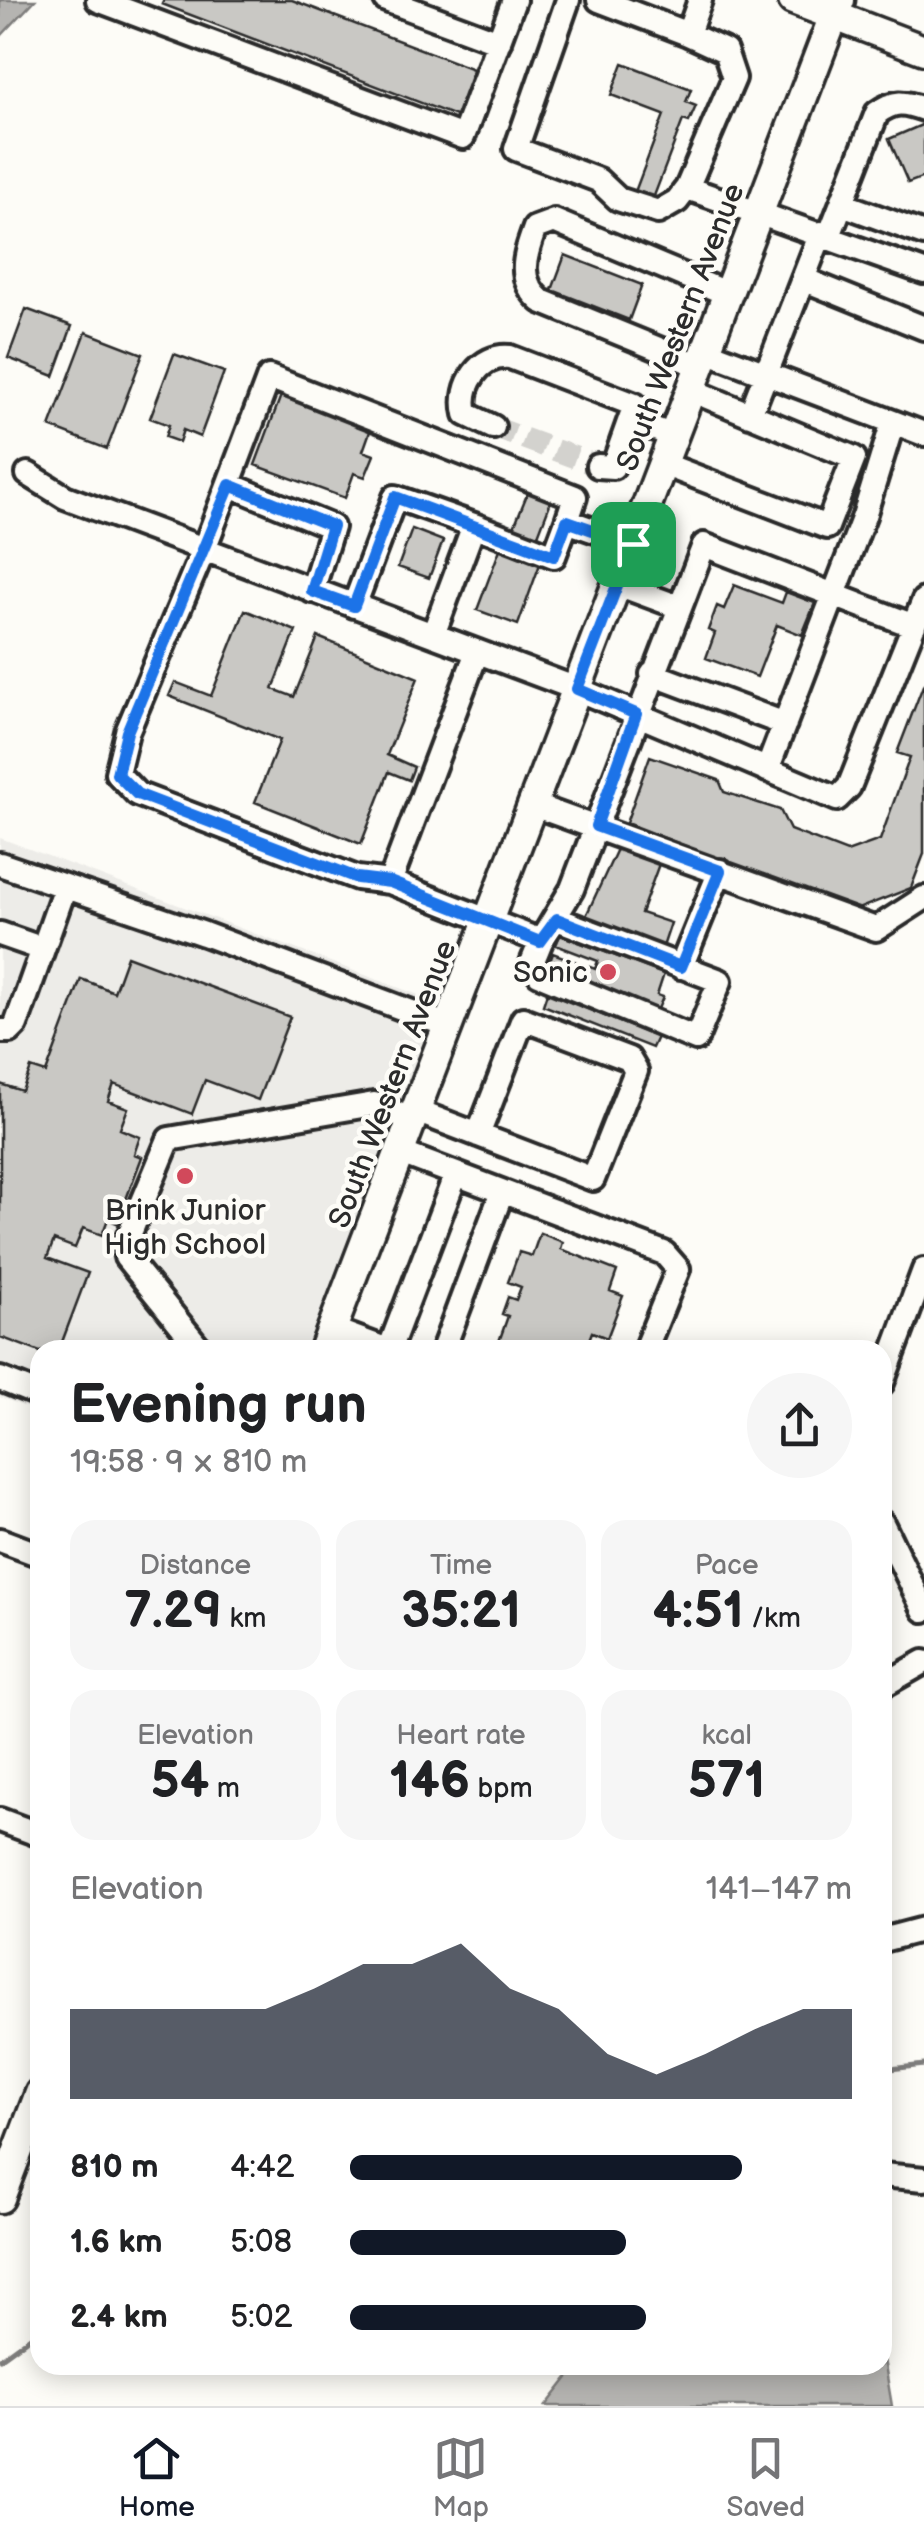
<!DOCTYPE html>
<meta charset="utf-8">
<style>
:root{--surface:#fff;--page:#f6f6f6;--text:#202124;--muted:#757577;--line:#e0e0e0;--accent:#111827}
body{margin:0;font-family:"Balsamiq Sans",sans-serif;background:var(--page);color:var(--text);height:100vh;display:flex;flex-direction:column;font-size:38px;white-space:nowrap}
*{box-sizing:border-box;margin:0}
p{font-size:32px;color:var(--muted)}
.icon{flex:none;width:55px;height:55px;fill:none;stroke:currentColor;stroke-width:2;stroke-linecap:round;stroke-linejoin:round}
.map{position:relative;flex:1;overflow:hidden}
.side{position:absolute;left:30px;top:1340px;width:862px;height:1035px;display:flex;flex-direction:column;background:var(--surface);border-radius:30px;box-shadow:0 5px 25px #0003}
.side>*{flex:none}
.pin{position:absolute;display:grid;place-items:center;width:85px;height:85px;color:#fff;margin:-42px;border-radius:20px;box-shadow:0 5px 15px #0006}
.round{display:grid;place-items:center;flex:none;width:105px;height:105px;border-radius:52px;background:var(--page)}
.head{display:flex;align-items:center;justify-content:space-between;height:170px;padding:0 40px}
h1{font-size:55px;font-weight:800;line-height:75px}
.stats{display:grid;grid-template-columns:repeat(3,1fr);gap:15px;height:170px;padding:10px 40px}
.stats div{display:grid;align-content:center;border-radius:25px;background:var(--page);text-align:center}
.stats b{font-size:50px;font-weight:800}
.stats small{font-size:28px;font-weight:400}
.stats p{font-size:28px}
.chart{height:280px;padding:20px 40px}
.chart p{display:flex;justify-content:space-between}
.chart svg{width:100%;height:180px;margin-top:10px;fill:var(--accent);opacity:.7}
ul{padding:0 40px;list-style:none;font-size:32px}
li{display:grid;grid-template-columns:160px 120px 1fr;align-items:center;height:75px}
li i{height:25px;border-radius:12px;background:var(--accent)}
.dock{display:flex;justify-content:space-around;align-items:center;height:140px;border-top:2px solid var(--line);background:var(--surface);font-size:28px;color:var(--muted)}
.dock a{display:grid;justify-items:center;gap:5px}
.dock .active{color:var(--accent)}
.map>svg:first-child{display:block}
.built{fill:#edece8}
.water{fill:#b5b4b1;stroke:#7e7d7b;stroke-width:2.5}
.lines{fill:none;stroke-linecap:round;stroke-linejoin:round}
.stream{stroke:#7e7d7b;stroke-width:5}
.building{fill:#c9c8c4;stroke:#2b2b2b;stroke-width:2.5}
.minor-tunnel{stroke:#d3d2ce;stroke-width:22;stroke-dasharray:22 11;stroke-linecap:butt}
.minor-casing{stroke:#2b2b2b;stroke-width:30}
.major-casing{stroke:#2b2b2b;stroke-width:35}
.minor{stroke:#fdfcf7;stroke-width:22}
.major{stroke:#fdfcf7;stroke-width:28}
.route-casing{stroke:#fff;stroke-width:20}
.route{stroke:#1a73e8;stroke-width:12}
.poi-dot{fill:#d1495b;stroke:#fdfcf7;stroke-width:4}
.labels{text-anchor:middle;stroke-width:9;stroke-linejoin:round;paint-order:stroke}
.street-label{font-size:30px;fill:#2b2b2b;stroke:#fdfcf7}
.poi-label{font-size:30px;fill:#2b2b2b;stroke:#fdfcf7;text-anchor:end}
</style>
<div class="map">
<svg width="924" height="2406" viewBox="0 0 924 2406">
<rect width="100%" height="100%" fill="#fdfcf7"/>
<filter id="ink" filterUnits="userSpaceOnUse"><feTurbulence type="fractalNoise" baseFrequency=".01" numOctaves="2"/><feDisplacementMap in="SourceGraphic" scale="20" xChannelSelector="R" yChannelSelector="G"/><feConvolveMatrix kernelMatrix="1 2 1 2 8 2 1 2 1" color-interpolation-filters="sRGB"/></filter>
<g filter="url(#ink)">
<path class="built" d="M 0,838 L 437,1002 L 305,1350 L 40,1350 L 40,1413 L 0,1397 Z"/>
<path class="water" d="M 0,0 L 35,0 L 0,37 Z
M 883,2353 L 892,2406 L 546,2406 L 578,2365 L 882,2365 Z"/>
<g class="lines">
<path class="stream" d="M 882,2070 L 924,2065
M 0,2359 L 40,2330"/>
</g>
<path class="building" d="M 164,0 L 292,0 L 481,72 L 463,119 L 162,4 Z
M 623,63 L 691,89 L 686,102 L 696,106 L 689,122 L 683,120 L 651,204 L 633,197 L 664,115 L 611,95 Z
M 924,124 L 924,177 L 908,183 L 889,139 Z
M 565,255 L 642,285 L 629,320 L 552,290 Z
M 26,309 L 72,326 L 54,376 L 8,358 Z
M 86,332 L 143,354 L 107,449 L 50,427 Z
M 174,354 L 224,372 L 200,437 L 183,430 L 179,442 L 165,437 L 169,425 L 150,418 Z
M 283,390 L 373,423 L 363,451 L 374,455 L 365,477 L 354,473 L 345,498 L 255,465 Z
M 530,487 L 553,496 L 537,538 L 513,529 Z
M 412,529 L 443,541 L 429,578 L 398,567 Z
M 500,549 L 540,564 L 518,625 L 477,610 Z
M 734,585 L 782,603 L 786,592 L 815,603 L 802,635 L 777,625 L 757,677 L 706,658 L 715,633 L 708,630 L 717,606 L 724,609 Z
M 245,610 L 296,631 L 273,689 L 294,697 L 318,637 L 418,678 L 387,755 L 414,767 L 409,780 L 389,772 L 361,844 L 255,802 L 280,740 L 169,696 L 175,682 L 211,696 Z
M 924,683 L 924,854 L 911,888 L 853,911 L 626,823 L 650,756 L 719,780 L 724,792 L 780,810 L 790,830 L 847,852 L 880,840 L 910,757 L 897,753 Z
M 617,849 L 659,864 L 641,913 L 671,923 L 663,947 L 585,918 Z
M 560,935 L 664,974 L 657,995 L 663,997 L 658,1009 L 548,967 L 553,953 L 595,969 L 598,961 L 556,945 Z
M 127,956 L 290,1017 L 258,1100 L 205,1080 L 192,1114 L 114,1084 L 108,1101 L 128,1108 L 120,1129 L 140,1137 L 134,1154 L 142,1157 L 117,1223 L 108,1219 L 102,1235 L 83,1228 L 75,1248 L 54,1240 L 47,1258 L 88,1273 L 59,1350 L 40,1352 L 0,1337 L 0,1084 L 22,1091 L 31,1068 L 46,1073 L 81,979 L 114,992 Z
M 547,993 L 657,1037 L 652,1048 L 543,1005 Z
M 540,1233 L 563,1242 L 561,1249 L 617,1271 L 610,1291 L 623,1296 L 607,1338 L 592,1332 L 585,1350 L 496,1350 L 508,1316 L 502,1314 L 508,1297 L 516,1300 L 521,1287 L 508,1282 L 519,1252 L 532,1256 Z"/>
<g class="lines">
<path class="minor-tunnel" d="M 493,427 L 598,466"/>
<defs>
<path id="minor" d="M 98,0 L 463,137 L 514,0
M 386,0 L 499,42
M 568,0 L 516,149 L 598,180 L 618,199 L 658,212 L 677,201 L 687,188 L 734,78 L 725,51 L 688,34 L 700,0
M 599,0 L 688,34
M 687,188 L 924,272
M 842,204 L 924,234
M 829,236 L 877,113 C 895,100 904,102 924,109
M 803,279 L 924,328
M 706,351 L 893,422 L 864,516 L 767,770
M 700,366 L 541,301 C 516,279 525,256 535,228 L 554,221 L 728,294
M 750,415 L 821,233
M 630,420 L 674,436
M 893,422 L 924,434
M 493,427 L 466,414 C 459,385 480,354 510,357 L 635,405 L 613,467 L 598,466
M 663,464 L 827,527 L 854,458 L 691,390
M 28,474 L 65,497 L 577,689 L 837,799 L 849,787 L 924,600
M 230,485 L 332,527 L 312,591
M 617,584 L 679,607
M 354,606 L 395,497 L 474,525
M 433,635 L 474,525 L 554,556 L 567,521 L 633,544
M 477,652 L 390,882 L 357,878 L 137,794 L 117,773 L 127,732 L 204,549 L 269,377 L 575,497 L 567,521
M 652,674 L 785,724
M 533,805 L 876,929 L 924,898
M 0,864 L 204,934 L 449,1026
M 390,882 L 541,941 L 572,889 L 704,545 L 914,626
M 0,934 L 43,949
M 541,941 L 532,963 L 539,974 L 696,1039 L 720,981 L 557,919
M 681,967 L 720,871
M 0,1031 L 10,1031 L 16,1025 L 65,887
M 416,1111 L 593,1179 L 636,1071 L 629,1059 L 523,1019 L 478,1135
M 401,1153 L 664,1253 L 678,1269 L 645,1350
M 332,1329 L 388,1350
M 201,1350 L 126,1257 L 125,1245 L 169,1139 L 374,1104 L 413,1120
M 389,1350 L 456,1174
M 443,1350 L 502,1192
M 0,1379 L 40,1395
M 882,1383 L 924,1270
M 882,1523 L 924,1610
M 0,1540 L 40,1555
M 882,1686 L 924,1662
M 0,1820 L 40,1835
M 882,1940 L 924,1929
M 882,2175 L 924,2179"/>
<path id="major" d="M 793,0 L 924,50
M 324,1350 L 840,0
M 0,2198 L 40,2093"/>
</defs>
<use href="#minor" class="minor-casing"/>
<use href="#major" class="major-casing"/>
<use href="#minor" class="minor"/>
<use href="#major" class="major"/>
</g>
</g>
<g class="lines" filter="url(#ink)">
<defs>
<path id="route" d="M 230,485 L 332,526 L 312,591 L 354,606 L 395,497 L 554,556 L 567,521 L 633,544 L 577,689 L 636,714 L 596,826 L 720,871 L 681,967 L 557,919 L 540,942 L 390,882 L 357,878 L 137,794 L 117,774 L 127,732 Z"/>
</defs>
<use href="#route" class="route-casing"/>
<use href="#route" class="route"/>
</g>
<g class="poi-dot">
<circle cx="608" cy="972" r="10"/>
<circle cx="185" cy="1176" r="10"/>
</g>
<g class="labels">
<g class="street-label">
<text transform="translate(680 327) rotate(-69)" y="10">South Western Avenue</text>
<text transform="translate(392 1084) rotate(-69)" y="10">South Western Avenue</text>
</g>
<g class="poi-label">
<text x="588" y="982">Sonic</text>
<text x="185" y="1220" text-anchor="middle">Brink Junior<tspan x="185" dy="34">High School</tspan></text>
</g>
</g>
</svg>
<div class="pin" style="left:633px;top:544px;background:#1e9e55"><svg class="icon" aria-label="arrive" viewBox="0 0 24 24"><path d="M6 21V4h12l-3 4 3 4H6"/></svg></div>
<section class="side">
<div class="head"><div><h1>Evening run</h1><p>19:58 · 9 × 810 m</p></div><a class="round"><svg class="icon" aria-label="share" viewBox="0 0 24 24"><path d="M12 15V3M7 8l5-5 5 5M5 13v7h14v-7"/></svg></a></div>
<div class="stats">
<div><p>Distance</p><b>7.29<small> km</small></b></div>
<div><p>Time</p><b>35:21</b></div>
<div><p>Pace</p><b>4:51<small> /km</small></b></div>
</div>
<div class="stats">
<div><p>Elevation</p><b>54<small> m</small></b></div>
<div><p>Heart rate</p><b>146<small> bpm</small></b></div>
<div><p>kcal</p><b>571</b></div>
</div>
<div class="chart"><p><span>Elevation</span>141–147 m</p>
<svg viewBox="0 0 160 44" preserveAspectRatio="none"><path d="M0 44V22L10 22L20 22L30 22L40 22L50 17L60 11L70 11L80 6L90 17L100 22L110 33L120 38L130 33L140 27L150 22L160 22V44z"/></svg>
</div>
<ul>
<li><b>810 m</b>4:42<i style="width:78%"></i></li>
<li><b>1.6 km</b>5:08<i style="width:55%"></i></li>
<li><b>2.4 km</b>5:02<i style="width:59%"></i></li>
</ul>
</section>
</div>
<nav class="dock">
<a class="active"><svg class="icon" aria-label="home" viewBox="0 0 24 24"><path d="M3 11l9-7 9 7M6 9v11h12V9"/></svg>Home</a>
<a><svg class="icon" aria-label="map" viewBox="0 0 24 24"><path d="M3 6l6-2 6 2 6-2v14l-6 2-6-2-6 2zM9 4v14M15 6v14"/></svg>Map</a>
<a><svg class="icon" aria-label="saved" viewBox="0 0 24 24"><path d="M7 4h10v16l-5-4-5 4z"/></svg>Saved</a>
</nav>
